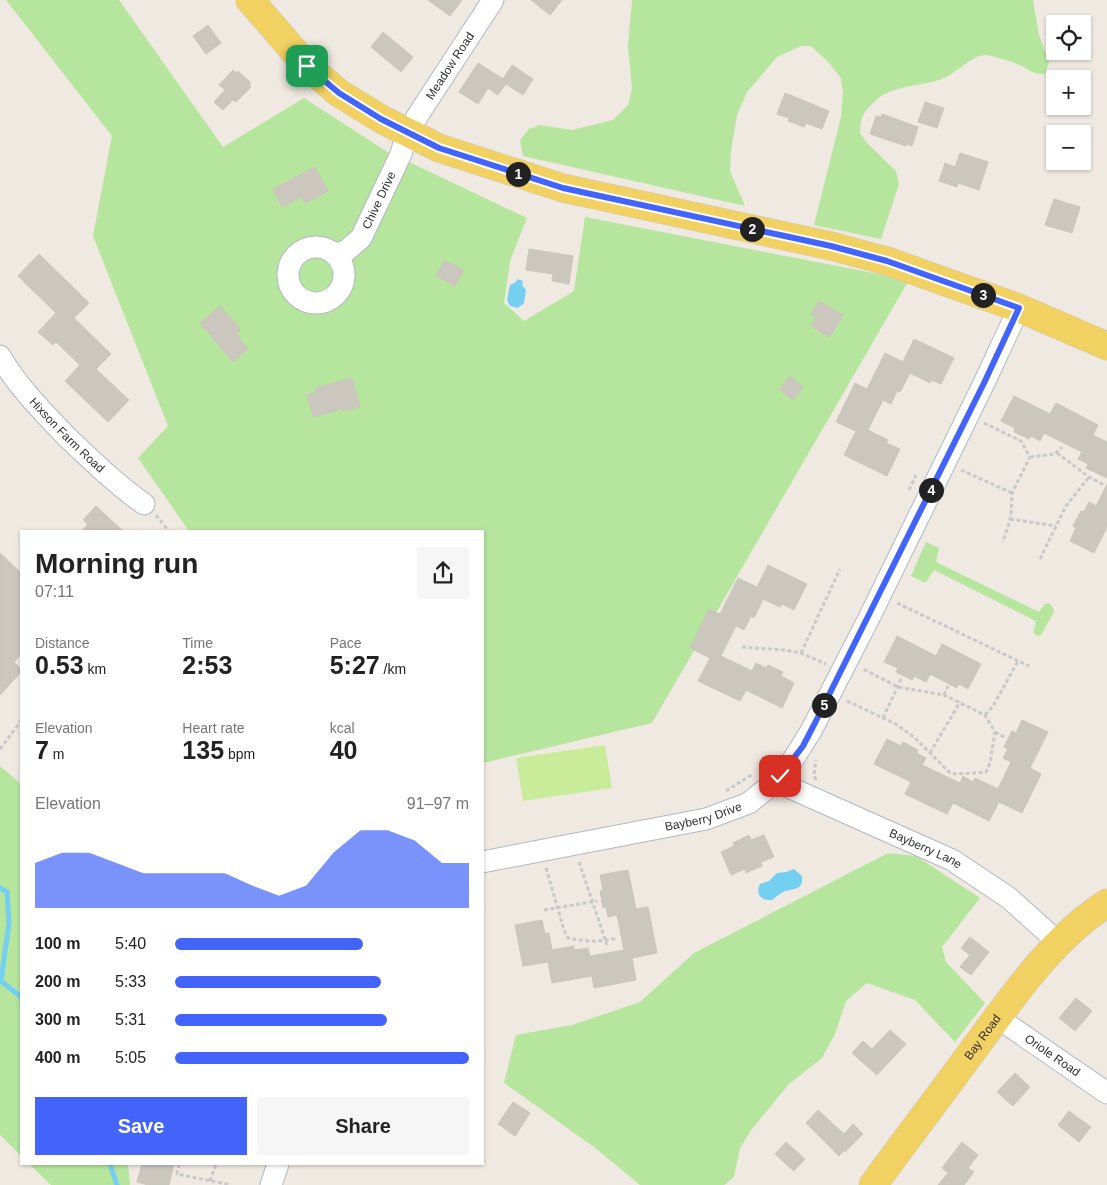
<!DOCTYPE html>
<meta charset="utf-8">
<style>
:root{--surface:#fff;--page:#f6f6f6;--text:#222;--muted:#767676;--accent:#4264fb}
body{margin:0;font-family:Helvetica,sans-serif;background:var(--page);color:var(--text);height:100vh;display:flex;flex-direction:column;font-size:19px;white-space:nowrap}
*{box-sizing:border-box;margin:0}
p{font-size:16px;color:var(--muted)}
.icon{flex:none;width:28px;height:28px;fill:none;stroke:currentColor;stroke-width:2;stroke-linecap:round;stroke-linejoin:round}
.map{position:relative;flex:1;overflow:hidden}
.panel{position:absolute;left:20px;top:530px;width:464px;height:635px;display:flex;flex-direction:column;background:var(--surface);border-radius:0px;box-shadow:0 1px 4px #0004}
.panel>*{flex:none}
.buttons{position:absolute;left:1046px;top:15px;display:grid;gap:10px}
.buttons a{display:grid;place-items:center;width:45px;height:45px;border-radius:0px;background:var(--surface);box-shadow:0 1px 4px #0004;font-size:25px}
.pin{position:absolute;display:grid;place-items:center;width:42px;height:42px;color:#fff;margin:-21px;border-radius:10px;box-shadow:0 2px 8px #0006}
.km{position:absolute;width:25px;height:25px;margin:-12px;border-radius:50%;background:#222;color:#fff;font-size:14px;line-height:25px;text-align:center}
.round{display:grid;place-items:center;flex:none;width:52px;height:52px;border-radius:0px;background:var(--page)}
.summary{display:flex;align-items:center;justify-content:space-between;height:85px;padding:0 15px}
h1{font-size:28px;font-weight:600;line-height:38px}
.metrics{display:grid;grid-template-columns:repeat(3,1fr);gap:8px;height:85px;padding:5px 15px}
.metrics div{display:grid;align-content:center}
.metrics b{font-size:25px;font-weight:600}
.metrics small{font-size:14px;font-weight:400}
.metrics p{font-size:14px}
.chart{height:140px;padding:10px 15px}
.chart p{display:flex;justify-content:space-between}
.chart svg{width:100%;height:90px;margin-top:5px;fill:var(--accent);opacity:.7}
.primary-button{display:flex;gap:10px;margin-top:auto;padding:10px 15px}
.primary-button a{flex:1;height:58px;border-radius:0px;background:var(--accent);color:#fff;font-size:20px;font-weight:600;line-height:58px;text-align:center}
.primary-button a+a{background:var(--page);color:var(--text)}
ul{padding:0 15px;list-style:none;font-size:16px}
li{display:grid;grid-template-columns:80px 60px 1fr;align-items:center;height:38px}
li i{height:12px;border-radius:6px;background:var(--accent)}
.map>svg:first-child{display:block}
.green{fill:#b6e59e}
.pitch{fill:#c9ec9a}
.water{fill:#75cff0}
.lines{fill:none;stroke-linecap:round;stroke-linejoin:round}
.stream{stroke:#75cff0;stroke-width:5}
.building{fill:#cbc7bf;stroke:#cbc5ba}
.minor-casing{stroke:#b4b7c1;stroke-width:23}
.major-casing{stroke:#c9c9c9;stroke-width:29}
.path{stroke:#c9c9c9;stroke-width:3;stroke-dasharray:4 2.5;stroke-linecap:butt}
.minor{stroke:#fff;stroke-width:21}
.major{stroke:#f2d163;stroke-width:28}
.route-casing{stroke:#fff;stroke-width:10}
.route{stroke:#4264fb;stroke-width:6}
.labels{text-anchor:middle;stroke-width:4.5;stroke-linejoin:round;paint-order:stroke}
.street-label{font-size:12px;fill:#2e2e2e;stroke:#fff}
</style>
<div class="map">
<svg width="1107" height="1185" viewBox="0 0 1107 1185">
<rect width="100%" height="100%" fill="#efe9e1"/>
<path class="green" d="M 6,0 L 119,0 L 223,147 L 304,98 L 386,151 L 527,218 L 510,261 L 504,303 L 524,321 L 574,291 L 585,217 L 909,280 L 652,723 L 483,763 L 482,531 L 189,531 L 138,458 L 168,426 L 93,236 L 112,136 Z
M 632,0 L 1033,0 L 1039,35 L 1049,62 L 1045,74 C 1033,75 1028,68 1017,64 C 1011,61 990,55 984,55 C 971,56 955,74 944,78 C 920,88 893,83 873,103 C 862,114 861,117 860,133 L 868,144 L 896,171 L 899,184 L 881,239 L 814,225 L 841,117 L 843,92 L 841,78 L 829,63 L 811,46 L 801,46 L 777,57 L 747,92 L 737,115 L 731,150 L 730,171 L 745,206 L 523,156 L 520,140 L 529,129 L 540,125 L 572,130 L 613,120 L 628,105 L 632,89 L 628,46 Z
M 926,542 L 939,548 L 936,561 L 938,563 L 1039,612 L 1045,604 L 1049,603 L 1053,608 L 1054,612 L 1041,635 L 1038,636 L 1033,633 L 1036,621 L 934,570 L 926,582 L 923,582 L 911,576 Z
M 0,766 L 21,784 L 21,1156 L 0,1135 Z
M 888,853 L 916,856 L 980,898 L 942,947 L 946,962 L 985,1003 L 955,1042 L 915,1000 L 867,983 L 846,1001 L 835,1034 L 822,1058 L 789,1084 L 752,1129 L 740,1148 L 734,1177 L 724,1185 L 640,1185 L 594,1147 L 504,1083 L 516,1035 L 572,1025 L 640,1002 L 694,953 Z
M 29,1164 L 128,1164 L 130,1185 L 51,1185 Z"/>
<path class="pitch" d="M 605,745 L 612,788 L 523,801 L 516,758 Z"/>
<path class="water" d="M 517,279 L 523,281 L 522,285 L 526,290 L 524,303 L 518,308 L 510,306 L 507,300 L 510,285 L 516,282 Z
M 794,869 L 802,876 C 803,890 796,888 786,891 C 781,892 776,897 772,900 C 761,901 755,894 760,884 L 769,881 L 777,873 L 786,872 Z"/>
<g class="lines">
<path class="stream" d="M 0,888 L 7,892 L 9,923 L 1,981 L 21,997
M 110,1164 L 117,1185"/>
</g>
<path class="building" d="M 428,0 L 462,0 L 450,16 Z
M 531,0 L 562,0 L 550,15 Z
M 208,25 L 221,43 L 206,54 L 193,36 Z
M 383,32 L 413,57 L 401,72 L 371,47 Z
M 478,63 L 503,79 L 512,65 L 533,79 L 523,95 L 506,84 L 498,95 L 488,88 L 478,104 L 459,92 Z
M 233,70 L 236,73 L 238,71 L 251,83 L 249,85 L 251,87 L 236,102 L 233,100 L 223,110 L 214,102 L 225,90 L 219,85 Z
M 785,93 L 829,111 L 822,129 L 806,123 L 804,127 L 788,121 L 789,118 L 777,114 Z
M 925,102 L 944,108 L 937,128 L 918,122 Z
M 882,114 L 918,127 L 912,146 L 906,144 L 906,146 L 870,134 L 876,116 L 881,117 Z
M 960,153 L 988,162 L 979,190 L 958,183 L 957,187 L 939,181 L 945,163 L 955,167 Z
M 315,167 L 328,191 L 305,203 L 301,197 L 282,207 L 273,189 Z
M 1054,199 L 1080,207 L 1072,233 L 1045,225 Z
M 529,249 L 573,256 L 569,284 L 552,281 L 553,274 L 526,270 Z
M 39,254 L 89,303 L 74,318 L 111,354 L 96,369 L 129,400 L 108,422 L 65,381 L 80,365 L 56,342 L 53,345 L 38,332 L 56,313 L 18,276 Z
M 444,260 L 464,270 L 455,286 L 436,276 Z
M 819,301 L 843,315 L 830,337 L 811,326 L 816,317 L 811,314 Z
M 220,306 L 241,330 L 236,334 L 248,349 L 233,362 L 200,323 Z
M 914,339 L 954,358 L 941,384 L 931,380 L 930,383 L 910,373 L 900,392 L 897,391 L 891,404 L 883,400 L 868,430 L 888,440 L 886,443 L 900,449 L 887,476 L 844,455 L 856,431 L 836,422 L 855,383 L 867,389 L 885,353 L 903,362 Z
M 790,376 L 803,387 L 793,400 L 779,389 Z
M 352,378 L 360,407 L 343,411 L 342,409 L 313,417 L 307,395 L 316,392 L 315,388 Z
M 1014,396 L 1050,414 L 1056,403 L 1098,425 L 1093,435 L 1107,442 L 1107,478 L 1086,468 L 1088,464 L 1078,459 L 1082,452 L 1044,433 L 1040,441 L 1031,436 L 1029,439 L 1014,432 L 1015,428 L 1001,421 Z
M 1107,484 L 1107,527 L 1094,553 L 1070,541 L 1076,528 L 1073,526 L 1081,511 L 1084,512 L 1089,502 L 1096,506 Z
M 96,506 L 123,531 L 82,531 L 88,524 L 83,520 Z
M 0,553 L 21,573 L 21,654 L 14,662 L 21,669 L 21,672 L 0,695 Z
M 768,565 L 807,584 L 794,610 L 782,604 L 780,607 L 763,599 L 754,618 L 751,616 L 744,630 L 736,626 L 721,656 L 752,671 L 756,663 L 766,668 L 768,665 L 783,672 L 781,676 L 794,683 L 782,708 L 746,690 L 740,701 L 698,681 L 710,658 L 690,648 L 709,609 L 720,614 L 738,578 L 757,587 Z
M 897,636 L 936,656 L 942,644 L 981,664 L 968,689 L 959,684 L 957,688 L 930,674 L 926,682 L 914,676 L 912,680 L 896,672 L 898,668 L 884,662 Z
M 1022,720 L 1048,732 L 1030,768 L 1041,774 L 1022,813 L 999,802 L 989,821 L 953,803 L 947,814 L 905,794 L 911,782 L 874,764 L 887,739 L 901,746 L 903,742 L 918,750 L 917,753 L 926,758 L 922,765 L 960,783 L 963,776 L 973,782 L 975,778 L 998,789 L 1011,762 L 1003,758 L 1008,749 L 1004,747 L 1012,731 L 1016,733 Z
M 749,835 L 751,840 L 764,835 L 774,857 L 761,862 L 762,866 L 746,873 L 745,869 L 731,875 L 721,852 L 734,846 L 733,843 Z
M 628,870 L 636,909 L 648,907 L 657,953 L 632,958 L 636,980 L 594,988 L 592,976 L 552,983 L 548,962 L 523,966 L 515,925 L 542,920 L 545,934 L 549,933 L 552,950 L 574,946 L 574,950 L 588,948 L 590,956 L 624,950 L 617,915 L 608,917 L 606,907 L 603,908 L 600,891 L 603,890 L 600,875 Z
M 970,937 L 989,952 L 971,975 L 960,967 L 970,955 L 961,948 Z
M 1076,998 L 1092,1011 L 1075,1031 L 1059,1018 Z
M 890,1030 L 906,1044 L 877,1075 L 852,1053 L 863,1041 L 872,1049 Z
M 1015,1073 L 1030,1087 L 1013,1106 L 997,1092 Z
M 513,1102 L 530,1113 L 515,1136 L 498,1124 Z
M 818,1110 L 844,1134 L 853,1124 L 863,1134 L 845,1152 L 844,1150 L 839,1156 L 806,1123 Z
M 1069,1111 L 1091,1127 L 1079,1142 L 1058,1125 Z
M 786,1142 L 805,1159 L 794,1171 L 775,1154 Z
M 962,1142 L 978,1155 L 968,1168 L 974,1172 L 964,1185 L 938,1185 L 948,1173 L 942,1168 Z
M 142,1164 L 174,1164 L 169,1185 L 148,1185 L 137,1182 Z"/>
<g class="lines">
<defs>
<g id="minor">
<circle cx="316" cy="275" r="28"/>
<path id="s1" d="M 336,254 L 346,251 L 361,238 L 401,154 L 407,132 L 493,0"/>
<path id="s2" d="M 0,356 C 17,386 42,411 66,436 C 91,460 116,484 144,504"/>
<path id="s3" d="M 775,781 L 952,860 L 1009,898 L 1059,943"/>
<path id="s4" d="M 482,862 L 706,819 L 749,803 L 771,785 L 789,766 L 811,731 L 870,616 L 984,383 L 1019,308"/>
<path id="s5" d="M 998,1018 L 1107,1093"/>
<path d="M 271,1185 L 278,1164"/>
</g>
<g id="major">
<path d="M 250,0 L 307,66 L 339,93 L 381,119 L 439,148 L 563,188 L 831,246 L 887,261 L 1019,308 L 1107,346"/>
<path id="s6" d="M 873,1185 C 908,1137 944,1090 979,1042 C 1016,992 1054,937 1107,903"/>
</g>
</defs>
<use href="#minor" class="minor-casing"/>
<use href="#major" class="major-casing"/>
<path class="path" d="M 984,423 L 1021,441 L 1030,457 L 1012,493 L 1011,516 L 1003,542
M 1057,453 L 1089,477 L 1104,485
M 1030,457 L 1055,454 L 1062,447
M 961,470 L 1012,493
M 909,490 L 916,475
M 156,515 L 169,531
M 1010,519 L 1056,526
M 1040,559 L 1066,506 L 1089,477
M 897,603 L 1029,666
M 742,647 L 785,650 L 801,653 L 826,664
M 801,653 L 840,569
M 944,695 L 948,686
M 847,701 L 896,724 L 915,738 L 950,773 L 957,774 L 986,772 L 990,763 L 995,732 L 985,715 L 944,695 L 898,687 L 863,669
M 985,715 L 993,706 L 1018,661
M 883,718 L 902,677
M 995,732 L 1004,737
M 0,749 L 21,721
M 930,753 L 960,702
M 816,780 L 814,775 L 816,760
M 726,791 L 753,774
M 579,862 L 607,945
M 546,868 L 564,930 L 568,938 C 584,942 601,942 617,938
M 544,910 L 597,901
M 179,1164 L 177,1174 L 231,1185
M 210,1181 L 216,1164"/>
<use href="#minor" class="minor"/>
<use href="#major" class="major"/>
</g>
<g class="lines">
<defs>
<path id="route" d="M 307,66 L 339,93 L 381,119 L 439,148 L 563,188 L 831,246 L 887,261 L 1019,308 L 984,383 L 817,719 L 803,746 L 780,776"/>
</defs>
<use href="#route" class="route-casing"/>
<use href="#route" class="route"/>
</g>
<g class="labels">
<g class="street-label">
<text dy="4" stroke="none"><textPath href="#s1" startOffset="225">Meadow Road</textPath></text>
<text dy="4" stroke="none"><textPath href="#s1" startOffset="72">Chive Drive</textPath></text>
<text dy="4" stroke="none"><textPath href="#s2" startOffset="104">Hixson Farm Road</textPath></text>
<text dy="4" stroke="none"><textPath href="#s4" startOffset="226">Bayberry Drive</textPath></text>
<text dy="4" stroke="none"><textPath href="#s3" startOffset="165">Bayberry Lane</textPath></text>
<text dy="4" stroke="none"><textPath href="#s6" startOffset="184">Bay Road</textPath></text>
<text dy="4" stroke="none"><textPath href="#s5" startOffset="66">Oriole Road</textPath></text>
</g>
</g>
</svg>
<div class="buttons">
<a><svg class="icon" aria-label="locate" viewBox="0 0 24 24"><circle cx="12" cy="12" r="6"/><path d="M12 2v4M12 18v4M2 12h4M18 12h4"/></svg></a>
<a>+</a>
<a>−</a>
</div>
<div class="pin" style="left:307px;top:66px;background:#1e9e55"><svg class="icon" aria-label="arrive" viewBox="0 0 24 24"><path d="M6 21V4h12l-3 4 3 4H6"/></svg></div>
<div class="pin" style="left:780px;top:776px;background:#d93025"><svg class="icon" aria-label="check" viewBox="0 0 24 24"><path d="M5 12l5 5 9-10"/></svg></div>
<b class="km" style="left:518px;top:174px">1</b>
<b class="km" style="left:752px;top:229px">2</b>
<b class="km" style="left:983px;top:295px">3</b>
<b class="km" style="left:931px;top:490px">4</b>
<b class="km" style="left:824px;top:705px">5</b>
<section class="panel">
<div class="summary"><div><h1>Morning run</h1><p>07:11</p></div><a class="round"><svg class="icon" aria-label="share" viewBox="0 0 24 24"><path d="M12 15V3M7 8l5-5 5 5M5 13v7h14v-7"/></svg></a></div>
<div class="metrics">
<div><p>Distance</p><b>0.53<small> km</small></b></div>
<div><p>Time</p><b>2:53</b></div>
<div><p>Pace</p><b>5:27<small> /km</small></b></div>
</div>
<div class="metrics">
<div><p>Elevation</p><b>7<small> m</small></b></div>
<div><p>Heart rate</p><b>135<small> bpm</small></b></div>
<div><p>kcal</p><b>40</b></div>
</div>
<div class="chart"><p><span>Elevation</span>91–97 m</p>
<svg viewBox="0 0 160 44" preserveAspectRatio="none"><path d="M0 44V22L10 17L20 17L30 22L40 27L50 27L60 27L70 27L80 33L90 38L100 33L110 17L120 6L130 6L140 11L150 22L160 22V44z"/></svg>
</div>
<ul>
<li><b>100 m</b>5:40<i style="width:64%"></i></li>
<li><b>200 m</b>5:33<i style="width:70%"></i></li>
<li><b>300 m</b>5:31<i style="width:72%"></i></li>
<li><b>400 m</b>5:05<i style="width:100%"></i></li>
</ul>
<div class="primary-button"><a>Save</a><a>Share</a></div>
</section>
</div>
